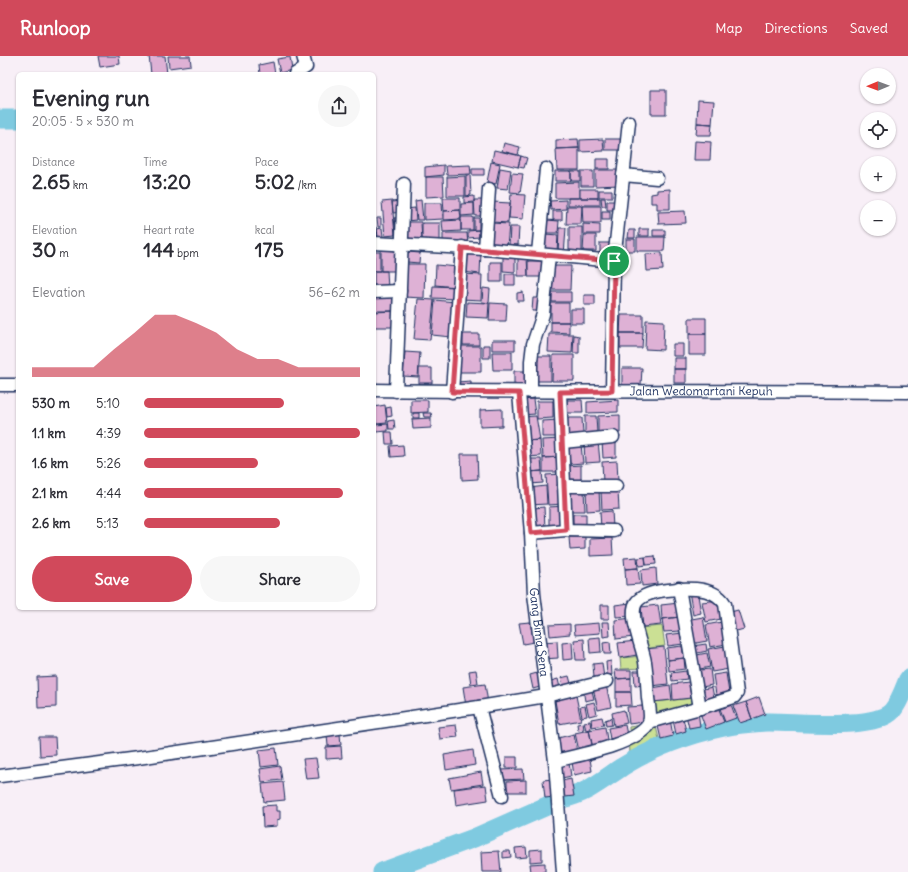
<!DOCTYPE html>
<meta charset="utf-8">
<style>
:root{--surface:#fff;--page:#f7f7f7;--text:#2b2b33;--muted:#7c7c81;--accent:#d1495b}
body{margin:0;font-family:Delius,sans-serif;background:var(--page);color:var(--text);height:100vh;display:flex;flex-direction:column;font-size:15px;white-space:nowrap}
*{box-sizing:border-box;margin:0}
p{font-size:13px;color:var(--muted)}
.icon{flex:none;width:22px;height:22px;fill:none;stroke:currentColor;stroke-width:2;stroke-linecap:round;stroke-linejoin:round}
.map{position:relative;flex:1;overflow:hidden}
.drawer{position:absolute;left:16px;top:16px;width:360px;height:538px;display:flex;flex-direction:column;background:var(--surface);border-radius:6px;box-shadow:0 1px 3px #0004}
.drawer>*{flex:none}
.needle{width:26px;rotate:269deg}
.tools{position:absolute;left:860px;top:12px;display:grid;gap:8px}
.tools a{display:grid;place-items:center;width:36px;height:36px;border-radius:50%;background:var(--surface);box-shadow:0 1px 3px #0004;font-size:20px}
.pin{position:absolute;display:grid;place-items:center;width:34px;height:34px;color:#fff;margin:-17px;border:2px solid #fff;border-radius:50%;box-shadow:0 1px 4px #0007}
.round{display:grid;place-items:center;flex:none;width:42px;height:42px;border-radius:21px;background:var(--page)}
.overview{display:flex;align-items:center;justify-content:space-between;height:68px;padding:0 16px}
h1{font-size:22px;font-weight:700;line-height:30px}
.stats{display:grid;grid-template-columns:repeat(3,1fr);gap:6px;height:68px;padding:4px 16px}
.stats div{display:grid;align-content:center}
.stats b{font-size:20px;font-weight:700}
.stats small{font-size:11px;font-weight:400}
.stats p{font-size:11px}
.chart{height:112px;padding:8px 16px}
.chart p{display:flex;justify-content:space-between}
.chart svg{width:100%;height:72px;margin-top:4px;fill:var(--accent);opacity:.7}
.primary-button{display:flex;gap:8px;margin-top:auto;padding:8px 16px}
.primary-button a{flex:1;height:46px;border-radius:24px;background:var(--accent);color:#fff;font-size:16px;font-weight:700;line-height:46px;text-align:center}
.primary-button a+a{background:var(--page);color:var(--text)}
ul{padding:0 16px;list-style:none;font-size:13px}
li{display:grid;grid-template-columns:64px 48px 1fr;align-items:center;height:30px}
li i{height:10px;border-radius:5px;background:var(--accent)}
header{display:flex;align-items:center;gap:24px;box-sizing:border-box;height:56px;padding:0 20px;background:var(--accent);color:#fff}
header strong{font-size:19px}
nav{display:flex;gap:22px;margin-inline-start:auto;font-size:14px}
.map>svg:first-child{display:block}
.green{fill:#cbe094;stroke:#738879}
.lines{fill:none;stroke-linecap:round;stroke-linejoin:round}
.river{stroke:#7fcae0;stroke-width:19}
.building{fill:#deb1d5;stroke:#1b2f5e}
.street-casing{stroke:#1b2f5e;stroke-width:15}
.street{stroke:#fff;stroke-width:12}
.route-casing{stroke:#fff;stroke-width:8}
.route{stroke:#d1495b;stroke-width:5}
.labels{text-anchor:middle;stroke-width:3.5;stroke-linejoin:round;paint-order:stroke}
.street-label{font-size:12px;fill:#1b2f5e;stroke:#fff}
</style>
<header>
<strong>Runloop</strong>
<nav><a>Map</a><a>Directions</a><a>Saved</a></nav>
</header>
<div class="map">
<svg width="908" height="816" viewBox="0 0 908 816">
<rect width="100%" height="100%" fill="#f8eff7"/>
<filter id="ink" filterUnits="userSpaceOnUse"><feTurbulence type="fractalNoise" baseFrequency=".025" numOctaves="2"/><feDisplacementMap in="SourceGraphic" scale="8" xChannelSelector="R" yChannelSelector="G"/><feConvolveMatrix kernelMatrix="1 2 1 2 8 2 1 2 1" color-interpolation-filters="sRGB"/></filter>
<g filter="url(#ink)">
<path class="green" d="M 662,570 L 665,590 L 642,593 L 638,572 Z
M 643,600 L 645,612 L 621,613 L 620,602 Z
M 695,642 L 697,651 L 653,664 L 653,646 Z
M 655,667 L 660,687 L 630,700 L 629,671 Z"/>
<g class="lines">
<path class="river" d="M 0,63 L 18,63
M 562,743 C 588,737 601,725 622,711 C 652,692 690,678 724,671 C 737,668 753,667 766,666 C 793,665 874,675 892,655 C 899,647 904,633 908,623
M 382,816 L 474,782 L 549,749"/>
</g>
<path class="building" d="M 98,0 L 119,0 L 120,8 L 100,11 Z
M 149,0 L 165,0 L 167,18 L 151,18 Z
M 168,0 L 190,0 L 191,9 L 169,12 Z
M 290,1 L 292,14 L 280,17 L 277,3 Z
M 273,6 L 275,18 L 260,18 L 259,9 Z
M 651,34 L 666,34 L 666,58 L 651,58 Z
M 698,44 L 714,45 L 712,68 L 697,67 Z
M 697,67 L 712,68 L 711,79 L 696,79 Z
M 578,83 L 579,92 L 556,93 L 556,84 Z
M 603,83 L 604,95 L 580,96 L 580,84 Z
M 605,83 L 624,83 L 624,94 L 605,94 Z
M 695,85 L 711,86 L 710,104 L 694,104 Z
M 504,87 L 520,91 L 518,99 L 502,95 Z
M 579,92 L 579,114 L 557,114 L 556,93 Z
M 494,94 L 521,100 L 518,111 L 492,105 Z
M 521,100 L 527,102 L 524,112 L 518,111 Z
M 596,103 L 609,103 L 609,113 L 596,113 Z
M 491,106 L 500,108 L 496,128 L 487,126 Z
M 444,109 L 444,119 L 425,121 L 425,111 Z
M 470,109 L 471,118 L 447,119 L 446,110 Z
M 500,112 L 511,114 L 508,133 L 497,132 Z
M 472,113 L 484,113 L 484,119 L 472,119 Z
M 595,114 L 620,114 L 620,129 L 595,130 Z
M 555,115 L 571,115 L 571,125 L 555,125 Z
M 571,115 L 580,115 L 580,125 L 571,125 Z
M 581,115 L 593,115 L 593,130 L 581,130 Z
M 512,117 L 523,118 L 520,137 L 510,136 Z
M 466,119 L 470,119 L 471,139 L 466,140 Z
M 465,120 L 465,140 L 447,140 L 447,121 Z
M 426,121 L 443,121 L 444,140 L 426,141 Z
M 579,126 L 579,142 L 555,142 L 555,127 Z
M 580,133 L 598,133 L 598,142 L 580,142 Z
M 670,133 L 670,153 L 657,153 L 657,147 L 651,147 L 651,138 L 657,137 L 657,134 Z
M 599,134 L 612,134 L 612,141 L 599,141 Z
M 511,138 L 525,139 L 523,163 L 509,162 Z
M 474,140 L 474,146 L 464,147 L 464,141 Z
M 443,142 L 460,142 L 460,154 L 444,155 Z
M 568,142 L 600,142 L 600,149 L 568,149 Z
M 601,142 L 605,142 L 606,150 L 602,150 Z
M 421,144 L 423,164 L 417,164 L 415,145 Z
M 474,144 L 486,144 L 486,160 L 475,160 Z
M 566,144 L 566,153 L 551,154 L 550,145 Z
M 392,145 L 395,179 L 385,180 L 382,146 Z
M 400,145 L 401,156 L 393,157 L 392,146 Z
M 607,145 L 618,145 L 618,154 L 607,154 Z
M 493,146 L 510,147 L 508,167 L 492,166 Z
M 424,147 L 442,147 L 443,163 L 424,164 Z
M 474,147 L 474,159 L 461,160 L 461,148 Z
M 567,150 L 582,150 L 581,168 L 566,168 Z
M 582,150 L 601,150 L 601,167 L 583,167 Z
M 415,152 L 416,164 L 407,165 L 406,153 Z
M 460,154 L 461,163 L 444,164 L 444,155 Z
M 553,155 L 562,155 L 562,164 L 553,164 Z
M 602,155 L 610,155 L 610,164 L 602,164 Z
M 685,155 L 686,167 L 659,168 L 658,156 Z
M 400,161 L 402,178 L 396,179 L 394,162 Z
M 461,161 L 473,161 L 473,174 L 461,174 Z
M 377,162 L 381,162 L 381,171 L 378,171 Z
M 474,162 L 479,162 L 479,174 L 474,174 Z
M 461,164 L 461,175 L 443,176 L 442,165 Z
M 547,164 L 559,165 L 558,177 L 546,177 Z
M 407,166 L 421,166 L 422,186 L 408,186 Z
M 422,167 L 440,167 L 440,186 L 422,186 Z
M 492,167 L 509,168 L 507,191 L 490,190 Z
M 583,168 L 600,169 L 600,178 L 583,178 Z
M 374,171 L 376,171 L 377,183 L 374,183 Z
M 510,171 L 519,171 L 518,189 L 509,189 Z
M 569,171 L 582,171 L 582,198 L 569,198 Z
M 382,172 L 383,180 L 378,181 L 377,173 Z
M 559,172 L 566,172 L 564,200 L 558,200 Z
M 639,173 L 649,173 L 649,180 L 639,180 Z
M 479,174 L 479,181 L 468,182 L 468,175 Z
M 629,174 L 635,174 L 635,182 L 628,182 Z
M 653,174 L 665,174 L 665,180 L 653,180 Z
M 443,177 L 467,177 L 468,189 L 443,190 Z
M 545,178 L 558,179 L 557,196 L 544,195 Z
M 584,179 L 596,179 L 596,195 L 583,195 Z
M 637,181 L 665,181 L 664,195 L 637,195 Z
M 626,183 L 635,183 L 635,195 L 626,195 Z
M 600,187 L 610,187 L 610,198 L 600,198 Z
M 381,194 L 399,195 L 399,215 L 381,215 Z
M 374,196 L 380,196 L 380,215 L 374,215 Z
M 408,196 L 420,197 L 419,207 L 407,206 Z
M 465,196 L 481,197 L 480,218 L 463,216 Z
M 662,197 L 663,214 L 647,215 L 646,198 Z
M 503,201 L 515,202 L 515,216 L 503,215 Z
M 518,201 L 527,201 L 528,220 L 518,220 Z
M 528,205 L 546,205 L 546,221 L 528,221 Z
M 490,206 L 502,206 L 502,226 L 490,226 Z
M 404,208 L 425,208 L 424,242 L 403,241 Z
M 436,209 L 458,211 L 456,231 L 435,229 Z
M 553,210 L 571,210 L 570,234 L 552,234 Z
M 374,215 L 387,215 L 388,233 L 374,234 Z
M 462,218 L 482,219 L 481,244 L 461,243 Z
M 505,218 L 515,218 L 515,229 L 505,229 Z
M 433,230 L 456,231 L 456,243 L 432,242 Z
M 483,232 L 490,233 L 489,247 L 482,246 Z
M 523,236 L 524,245 L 517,245 L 517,237 Z
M 552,236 L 571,236 L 571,246 L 552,246 Z
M 374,238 L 396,238 L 396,255 L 374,255 Z
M 584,239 L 595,239 L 595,249 L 584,249 Z
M 533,242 L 542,242 L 541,255 L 532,255 Z
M 418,243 L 434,244 L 430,284 L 414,283 Z
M 435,244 L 455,246 L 451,281 L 432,279 Z
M 467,246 L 489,247 L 488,262 L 466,261 Z
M 490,247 L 507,248 L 506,265 L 489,265 Z
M 551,247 L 569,247 L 569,266 L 551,266 Z
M 571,253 L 584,253 L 584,267 L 571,267 Z
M 394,255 L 395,271 L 374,271 L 374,256 Z
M 621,259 L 643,259 L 643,277 L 620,277 Z
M 689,262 L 706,262 L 706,278 L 689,278 Z
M 646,264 L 664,265 L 663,294 L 645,293 Z
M 551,266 L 569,266 L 569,277 L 551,276 Z
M 620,277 L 643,277 L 642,292 L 620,292 Z
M 463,278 L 479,278 L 479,289 L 463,289 Z
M 549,278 L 573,278 L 572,297 L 548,296 Z
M 689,278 L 706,278 L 706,299 L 689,299 Z
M 574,279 L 579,280 L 579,297 L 573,297 Z
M 492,284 L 515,284 L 515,294 L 492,294 Z
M 673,288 L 683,288 L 683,300 L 673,300 Z
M 483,289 L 490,289 L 490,302 L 483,302 Z
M 458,290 L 481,290 L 481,316 L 458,316 Z
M 405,296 L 420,297 L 418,321 L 403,320 Z
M 492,296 L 512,296 L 512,314 L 493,314 Z
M 553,299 L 574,299 L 574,325 L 552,325 Z
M 538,300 L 551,300 L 551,325 L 537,325 Z
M 674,302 L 686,302 L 686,313 L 674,313 Z
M 419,312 L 432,312 L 432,327 L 419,327 Z
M 622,312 L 642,312 L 641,329 L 622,329 Z
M 674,313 L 686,313 L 686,327 L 674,327 Z
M 514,315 L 527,315 L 527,329 L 514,330 Z
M 471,325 L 471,331 L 457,332 L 457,326 Z
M 533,343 L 535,358 L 523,359 L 522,344 Z
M 411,344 L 428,344 L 428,356 L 411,357 Z
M 564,344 L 582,344 L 583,357 L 564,357 Z
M 618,344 L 618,356 L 587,357 L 587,346 Z
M 537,345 L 553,345 L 553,362 L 537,363 Z
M 385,349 L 387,367 L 376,368 L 374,351 Z
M 391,351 L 392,360 L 387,361 L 386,352 Z
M 502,353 L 502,370 L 480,371 L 480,354 Z
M 413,357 L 419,357 L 419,362 L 413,362 Z
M 423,357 L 431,357 L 432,361 L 424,361 Z
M 620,359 L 620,377 L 598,377 L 598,360 Z
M 536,360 L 540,384 L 525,385 L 522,361 Z
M 585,360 L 596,360 L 597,377 L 585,377 Z
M 431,362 L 431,372 L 413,373 L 412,363 Z
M 564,362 L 582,362 L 583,378 L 565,379 Z
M 394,364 L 395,373 L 389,373 L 388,365 Z
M 559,364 L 560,381 L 542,381 L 542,365 Z
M 388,368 L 388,375 L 376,376 L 375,369 Z
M 385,376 L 392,376 L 393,388 L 386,388 Z
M 561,383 L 561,401 L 543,402 L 542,384 Z
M 540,384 L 541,400 L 527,401 L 525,385 Z
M 598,385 L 600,406 L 585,407 L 584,386 Z
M 602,385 L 616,385 L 616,401 L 603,402 Z
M 403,389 L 404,400 L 391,401 L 390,390 Z
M 581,389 L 583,407 L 570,408 L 568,390 Z
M 461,398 L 477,398 L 478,423 L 462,424 Z
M 561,401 L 562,416 L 543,416 L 543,402 Z
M 527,403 L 541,403 L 542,415 L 529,416 Z
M 617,405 L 618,425 L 603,426 L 602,406 Z
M 581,409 L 581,426 L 568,426 L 567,410 Z
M 542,415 L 543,427 L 530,428 L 529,416 Z
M 561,418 L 563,448 L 548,449 L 546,419 Z
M 546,430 L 547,448 L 530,449 L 529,432 Z
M 584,434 L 585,455 L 571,455 L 570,435 Z
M 586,434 L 599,434 L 600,454 L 587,455 Z
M 601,435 L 618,435 L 619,453 L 602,454 Z
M 564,450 L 564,470 L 549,471 L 549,451 Z
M 544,451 L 545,472 L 534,473 L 534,452 Z
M 612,455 L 613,471 L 601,472 L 600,456 Z
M 573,458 L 586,458 L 586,472 L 573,472 Z
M 569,481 L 585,481 L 585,493 L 570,494 Z
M 612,482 L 613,499 L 590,500 L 590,483 Z
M 655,500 L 656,508 L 646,509 L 645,501 Z
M 637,501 L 638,512 L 625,513 L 624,502 Z
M 645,501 L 646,509 L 639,510 L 638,502 Z
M 638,512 L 640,528 L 626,529 L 625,513 Z
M 656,512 L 657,528 L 642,530 L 641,514 Z
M 697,534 L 701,557 L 693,559 L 689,535 Z
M 718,544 L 721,563 L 706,566 L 702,546 Z
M 630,547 L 631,560 L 616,561 L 615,549 Z
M 679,547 L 680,561 L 662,563 L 661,549 Z
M 601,549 L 609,549 L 609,563 L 601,563 Z
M 658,549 L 661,569 L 643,571 L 641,551 Z
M 738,554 L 744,573 L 733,576 L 727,557 Z
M 680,561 L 681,575 L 664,576 L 662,563 Z
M 703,561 L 707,585 L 691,588 L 686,564 Z
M 632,562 L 634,581 L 616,583 L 615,564 Z
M 530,566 L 534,586 L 523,588 L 519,567 Z
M 602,566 L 609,566 L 610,580 L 603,581 Z
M 722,566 L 726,588 L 710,591 L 706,569 Z
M 599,567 L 600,577 L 575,579 L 574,569 Z
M 570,568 L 570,578 L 550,580 L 549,569 Z
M 682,577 L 683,588 L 668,590 L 666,579 Z
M 600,581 L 601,596 L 590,597 L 589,582 Z
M 584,583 L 585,604 L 576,604 L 574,584 Z
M 557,585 L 558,602 L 544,603 L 543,586 Z
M 636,585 L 637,599 L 620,602 L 618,587 Z
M 572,586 L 573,603 L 563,604 L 562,587 Z
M 610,586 L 611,598 L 604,598 L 603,587 Z
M 706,588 L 707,595 L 693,598 L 692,590 Z
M 682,590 L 684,602 L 668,604 L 667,592 Z
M 725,590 L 729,613 L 712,616 L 708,593 Z
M 664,591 L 668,628 L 651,630 L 646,593 Z
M 707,597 L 710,611 L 695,614 L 692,600 Z
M 684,602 L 685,613 L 669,615 L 668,604 Z
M 611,605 L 612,619 L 607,619 L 606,606 Z
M 602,607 L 604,622 L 594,622 L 593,608 Z
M 710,613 L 712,629 L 702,631 L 700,614 Z
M 476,614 L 478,627 L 471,628 L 469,615 Z
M 615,614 L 631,614 L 631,622 L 616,623 Z
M 634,615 L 644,615 L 645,629 L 635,630 Z
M 686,615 L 687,623 L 672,625 L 671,617 Z
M 537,617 L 540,631 L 533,633 L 530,619 Z
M 726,617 L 729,637 L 716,639 L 713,619 Z
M 56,620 L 56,651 L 38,652 L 37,621 Z
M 569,620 L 572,631 L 564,633 L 561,622 Z
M 631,622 L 631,636 L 616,636 L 616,623 Z
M 558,623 L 560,632 L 553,633 L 551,625 Z
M 689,626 L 691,642 L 673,644 L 672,628 Z
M 485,628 L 488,647 L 466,650 L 463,631 Z
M 606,629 L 611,651 L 598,654 L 593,632 Z
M 670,629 L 672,644 L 653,646 L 652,632 Z
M 591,631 L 594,643 L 585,645 L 583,633 Z
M 712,631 L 714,642 L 701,645 L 699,634 Z
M 575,635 L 581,664 L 559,668 L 554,639 Z
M 616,636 L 631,636 L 632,649 L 616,650 Z
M 759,641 L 765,658 L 752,663 L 746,646 Z
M 594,646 L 597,658 L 589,660 L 586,648 Z
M 730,646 L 736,662 L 725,666 L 719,650 Z
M 746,646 L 752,663 L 740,667 L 733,650 Z
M 585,650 L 587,660 L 582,661 L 580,651 Z
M 643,650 L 644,666 L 629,668 L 627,651 Z
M 718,651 L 724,666 L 706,673 L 700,657 Z
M 624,654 L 627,667 L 614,670 L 612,657 Z
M 698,656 L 700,670 L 689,672 L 686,659 Z
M 602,661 L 604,669 L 592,671 L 591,663 Z
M 611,662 L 612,669 L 606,670 L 605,664 Z
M 683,662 L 686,675 L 676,678 L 673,664 Z
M 670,663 L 673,680 L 661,683 L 657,666 Z
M 590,665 L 591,673 L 586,674 L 584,666 Z
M 583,667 L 584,673 L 578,674 L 577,668 Z
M 456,669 L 458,681 L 440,683 L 438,671 Z
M 625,669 L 627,679 L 610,683 L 608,672 Z
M 605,671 L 608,690 L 593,693 L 589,674 Z
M 589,674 L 593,693 L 579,695 L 575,677 Z
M 340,678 L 341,689 L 328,690 L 327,679 Z
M 574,678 L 577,696 L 561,699 L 558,682 Z
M 39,681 L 55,681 L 56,699 L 40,700 Z
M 341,690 L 342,702 L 326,703 L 326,691 Z
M 276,692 L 278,709 L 261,711 L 259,694 Z
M 473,694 L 475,709 L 446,714 L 444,699 Z
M 506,701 L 517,701 L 517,712 L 506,712 Z
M 316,702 L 319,722 L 306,723 L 303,703 Z
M 590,703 L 592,715 L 574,719 L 572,706 Z
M 569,707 L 571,720 L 562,722 L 560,709 Z
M 280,710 L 282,724 L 262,726 L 260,713 Z
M 523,713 L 524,723 L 501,724 L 501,714 Z
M 481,716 L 483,728 L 451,733 L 449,722 Z
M 552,723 L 554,741 L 545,742 L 543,724 Z
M 571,723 L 574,740 L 565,741 L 562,725 Z
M 526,724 L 526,736 L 507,736 L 507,725 Z
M 283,726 L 285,744 L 264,746 L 262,728 Z
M 486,729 L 488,744 L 456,749 L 454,733 Z
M 276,749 L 276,755 L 280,755 L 280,763 L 277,764 L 277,770 L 263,771 L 262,750 Z
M 526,791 L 527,801 L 516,802 L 515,792 Z
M 542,793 L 542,805 L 530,806 L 530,794 Z
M 499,795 L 501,816 L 482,816 L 481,796 Z
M 503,795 L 510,795 L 511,801 L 503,802 Z
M 545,807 L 545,816 L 531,816 L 530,808 Z"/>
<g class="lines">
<defs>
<g id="street">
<path d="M 295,18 L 306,11 L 303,0"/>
<path d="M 623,119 L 657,122"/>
<path d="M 374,187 L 485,193 L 614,205"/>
<path d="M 485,193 L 489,133"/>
<path d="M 538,197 L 546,113"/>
<path d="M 374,236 L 400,235"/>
<path d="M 0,329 L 18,329"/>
<path id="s1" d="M 374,334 C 552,337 730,334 908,336"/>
<path d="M 396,335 L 404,128"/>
<path d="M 612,335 L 614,205 L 629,66"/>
<path d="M 452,336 L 462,191"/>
<path d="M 531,336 L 531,305 L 533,288 L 543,258 L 549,200"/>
<path d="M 560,336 L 566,474 L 614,475"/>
<path id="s2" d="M 519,337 L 531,477 L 534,538 L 555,705 L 563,816"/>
<path d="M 563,386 L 613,381"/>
<path d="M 564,430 L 616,430"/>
<path d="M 531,477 L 566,474"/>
<path d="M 479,651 L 502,740"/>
<path d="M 649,666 L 700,652 L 679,532"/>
<path d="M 555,705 C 578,699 634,689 648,669 C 652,663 649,650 648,642 C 647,630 647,618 645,606 C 643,592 628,559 636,547 C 645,533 682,532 696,533 C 707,534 719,538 725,548 L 737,637 L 734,641 L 700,652"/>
<path d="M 0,720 L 138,702 L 479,651 L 546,640 L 607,625"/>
</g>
</defs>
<use href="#street" class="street-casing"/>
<use href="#street" class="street"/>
</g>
</g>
<g class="lines" filter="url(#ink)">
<defs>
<path id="route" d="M 462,192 L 614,205 L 612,335 L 560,336 L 566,474 L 531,477 L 519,337 L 452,336 Z"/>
</defs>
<use href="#route" class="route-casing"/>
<use href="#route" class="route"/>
</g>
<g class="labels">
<g class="street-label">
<text dy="4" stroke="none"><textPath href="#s1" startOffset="327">Jalan Wedomartani Kepuh</textPath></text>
<text dy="4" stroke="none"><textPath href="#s2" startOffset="240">Gang Bima Sena</textPath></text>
</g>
</g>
</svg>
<div class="tools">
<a><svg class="needle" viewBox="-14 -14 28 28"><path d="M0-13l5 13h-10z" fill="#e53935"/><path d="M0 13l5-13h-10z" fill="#7c7c81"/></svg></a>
<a><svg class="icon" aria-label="locate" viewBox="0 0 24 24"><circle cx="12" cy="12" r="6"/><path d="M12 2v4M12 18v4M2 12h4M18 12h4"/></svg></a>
<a>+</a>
<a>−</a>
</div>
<div class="pin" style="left:614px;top:205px;background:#1e9e55"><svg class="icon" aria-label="arrive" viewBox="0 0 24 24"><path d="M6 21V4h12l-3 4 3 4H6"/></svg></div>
<section class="drawer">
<div class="overview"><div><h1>Evening run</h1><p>20:05 · 5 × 530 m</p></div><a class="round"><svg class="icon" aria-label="share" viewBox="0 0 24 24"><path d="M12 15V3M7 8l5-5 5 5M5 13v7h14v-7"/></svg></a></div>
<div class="stats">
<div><p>Distance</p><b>2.65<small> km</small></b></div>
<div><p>Time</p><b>13:20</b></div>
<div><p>Pace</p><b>5:02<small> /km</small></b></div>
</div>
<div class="stats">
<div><p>Elevation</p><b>30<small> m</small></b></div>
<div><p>Heart rate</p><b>144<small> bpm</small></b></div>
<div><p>kcal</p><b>175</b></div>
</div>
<div class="chart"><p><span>Elevation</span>56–62 m</p>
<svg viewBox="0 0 160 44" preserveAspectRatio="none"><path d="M0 44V38L10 38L20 38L30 38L40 27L50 17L60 6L70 6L80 11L90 17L100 27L110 33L120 33L130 38L140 38L150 38L160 38V44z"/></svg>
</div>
<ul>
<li><b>530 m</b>5:10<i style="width:65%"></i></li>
<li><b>1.1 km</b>4:39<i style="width:100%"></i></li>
<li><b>1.6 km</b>5:26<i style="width:53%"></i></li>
<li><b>2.1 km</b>4:44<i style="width:92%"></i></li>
<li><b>2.6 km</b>5:13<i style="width:63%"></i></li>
</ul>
<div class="primary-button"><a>Save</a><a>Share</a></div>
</section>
</div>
